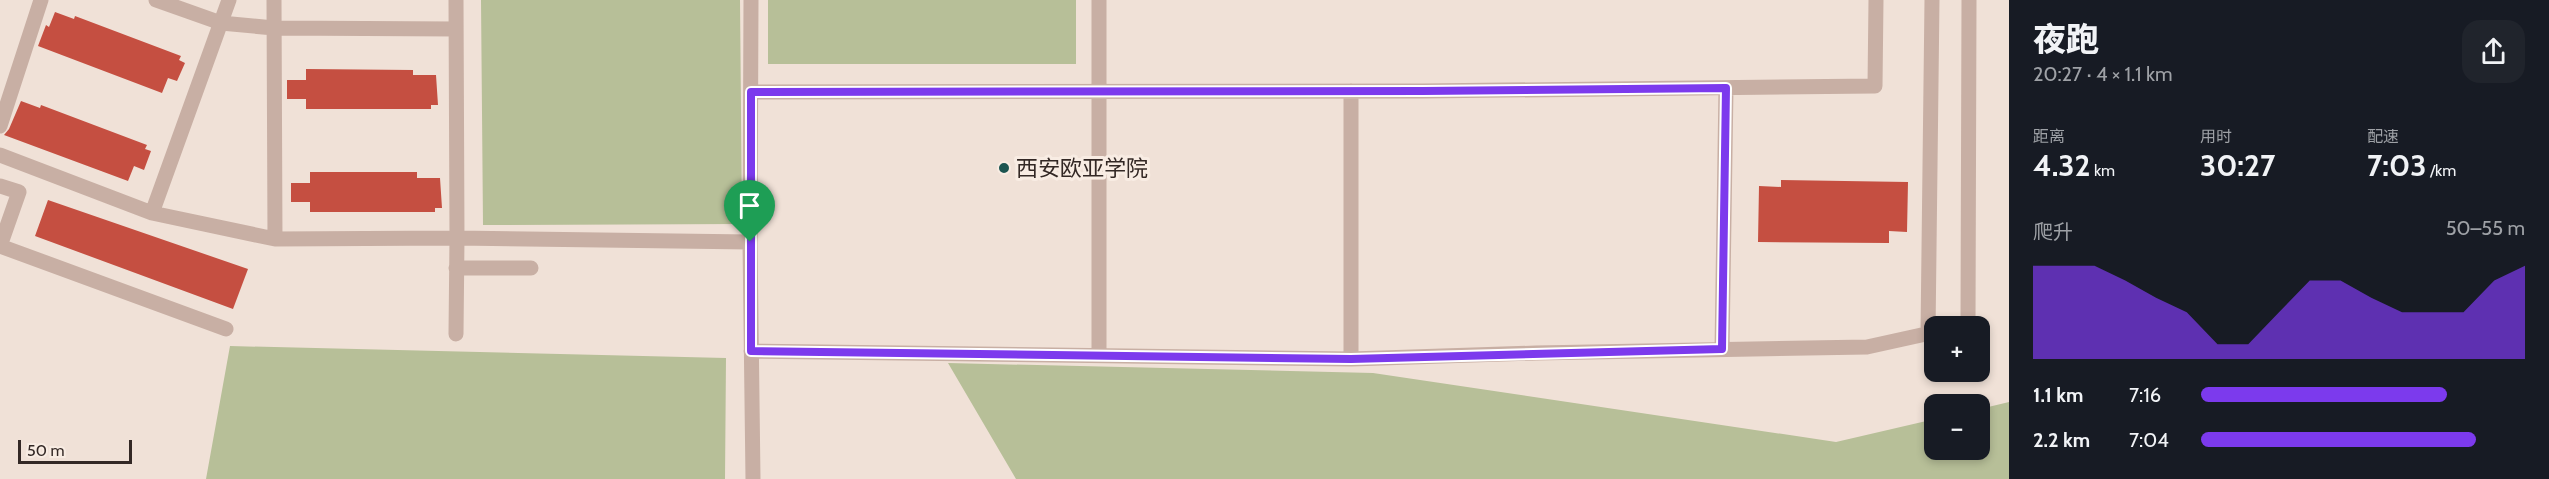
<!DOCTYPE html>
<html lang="zh">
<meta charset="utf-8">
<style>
:root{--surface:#171b24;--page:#20242c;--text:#f1f3f6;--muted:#9ea1a6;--accent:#7c3aed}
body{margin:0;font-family:Cabin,"Noto Sans SC",sans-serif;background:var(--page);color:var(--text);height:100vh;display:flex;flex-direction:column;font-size:22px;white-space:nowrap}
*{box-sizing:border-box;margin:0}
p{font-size:20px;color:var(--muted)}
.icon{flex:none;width:33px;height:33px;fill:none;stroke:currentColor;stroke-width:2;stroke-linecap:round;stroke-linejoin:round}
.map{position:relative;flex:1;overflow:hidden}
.details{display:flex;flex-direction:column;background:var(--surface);width:540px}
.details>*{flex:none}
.buttons{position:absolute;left:1924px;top:316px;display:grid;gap:12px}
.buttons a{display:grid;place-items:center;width:66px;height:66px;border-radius:12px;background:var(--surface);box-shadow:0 3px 9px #0003;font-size:30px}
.scale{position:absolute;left:18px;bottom:15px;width:114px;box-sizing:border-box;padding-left:6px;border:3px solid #332825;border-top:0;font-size:16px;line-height:21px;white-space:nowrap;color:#332825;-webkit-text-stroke:4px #f8ece3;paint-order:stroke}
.pin{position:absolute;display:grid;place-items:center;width:51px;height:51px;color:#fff;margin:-62px -26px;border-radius:50% 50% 50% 0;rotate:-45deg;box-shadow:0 0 6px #0007}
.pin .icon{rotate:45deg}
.round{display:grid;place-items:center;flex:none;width:63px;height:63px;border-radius:18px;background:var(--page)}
.summary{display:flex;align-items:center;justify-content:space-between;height:102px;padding:0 24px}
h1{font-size:33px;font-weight:800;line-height:45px}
.figures{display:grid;grid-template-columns:repeat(3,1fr);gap:9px;height:102px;padding:6px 24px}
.figures div{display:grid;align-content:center}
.figures b{font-size:30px;font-weight:800}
.figures small{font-size:16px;font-weight:400}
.figures p{font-size:16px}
.chart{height:168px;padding:12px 24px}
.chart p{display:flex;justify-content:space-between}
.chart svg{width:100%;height:108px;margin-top:6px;fill:var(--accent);opacity:.7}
ul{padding:0 24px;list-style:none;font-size:20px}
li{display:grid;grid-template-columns:96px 72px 1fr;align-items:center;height:45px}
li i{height:15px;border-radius:8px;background:var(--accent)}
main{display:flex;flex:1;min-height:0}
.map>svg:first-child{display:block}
.green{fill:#b7bf98}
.building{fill:#c54f41}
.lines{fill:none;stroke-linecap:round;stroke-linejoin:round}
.minor{stroke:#c8afa4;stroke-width:15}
.route-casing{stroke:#fff;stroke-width:12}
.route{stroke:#7c3aed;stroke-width:8}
.poi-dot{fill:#1c5450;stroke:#f8ece3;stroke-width:2}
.labels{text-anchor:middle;stroke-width:6;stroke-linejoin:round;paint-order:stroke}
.poi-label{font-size:22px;fill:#332825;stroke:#f8ece3;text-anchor:start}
</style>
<main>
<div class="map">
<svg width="2009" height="479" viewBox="0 0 2009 479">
<rect width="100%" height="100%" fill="#f0e1d7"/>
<path class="green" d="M 481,0 L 740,0 L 742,224 L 483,225 Z
M 768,0 L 1076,0 L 1076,64 L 768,64 Z
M 230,346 L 726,358 L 725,479 L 206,479 Z
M 948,363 L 1373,373 L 1836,442 L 1935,419 L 1935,450 L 1980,450 L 1980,409 L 2009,402 L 2009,479 L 1016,479 Z"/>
<path class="building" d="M 55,12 L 74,19 L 75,16 L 181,56 L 179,60 L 185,63 L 177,81 L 168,78 L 162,93 L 38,46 L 46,25 L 49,27 Z
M 306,69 L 413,70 L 413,75 L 436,75 L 438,105 L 431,105 L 431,109 L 306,109 L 306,99 L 287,99 L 287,80 L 306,80 Z
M 21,101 L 40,108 L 41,105 L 147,145 L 145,149 L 151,151 L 144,170 L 134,166 L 128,181 L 4,135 L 9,129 Z
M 310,172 L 417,172 L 417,178 L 440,178 L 442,208 L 435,208 L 435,212 L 310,212 L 310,202 L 291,202 L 291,183 L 310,183 Z
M 1781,180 L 1908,182 L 1907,232 L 1889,231 L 1889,243 L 1758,242 L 1759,186 L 1781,187 Z
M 48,200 L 248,269 L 233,309 L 35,236 Z"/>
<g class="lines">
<path class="minor" d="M 156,0 L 221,23 L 274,28 L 456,29
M 274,0 L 275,239
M 456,0 L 457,238 L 750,242
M 751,0 L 750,242 L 753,479
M 1099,0 L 1099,355
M 1351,91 L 1351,359 L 1536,353 L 1867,347 L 1935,332
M 751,92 L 1423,91 L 1875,86 L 1876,0
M 0,126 L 41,0
M 0,155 L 152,213 L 275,239 L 457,238 L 456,334
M 0,186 L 19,192 L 0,246
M 152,213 L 229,0
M 0,246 L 226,329
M 456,268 L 531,268
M 1956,327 L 1968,324 L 1969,0
M 1928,333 L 1932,0
M 1722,349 L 1726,88
M 751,351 L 1351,359"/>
</g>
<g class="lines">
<defs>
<path id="route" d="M 1726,88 L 1722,349 L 1351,359 L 751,351 L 751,92 L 1423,91 Z"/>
</defs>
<use href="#route" class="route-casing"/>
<use href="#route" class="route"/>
</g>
<circle class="poi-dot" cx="1004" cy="168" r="6"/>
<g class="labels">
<g class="poi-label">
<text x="1016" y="176">西安欧亚学院</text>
</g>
</g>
</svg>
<div class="buttons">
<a>+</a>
<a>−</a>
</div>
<div class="scale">50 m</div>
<div class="pin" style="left:750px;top:242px;background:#1e9e55"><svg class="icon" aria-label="arrive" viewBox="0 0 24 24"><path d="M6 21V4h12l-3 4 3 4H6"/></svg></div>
</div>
<section class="details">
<div class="summary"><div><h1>夜跑</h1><p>20:27 · 4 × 1.1 km</p></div><a class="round"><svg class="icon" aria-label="share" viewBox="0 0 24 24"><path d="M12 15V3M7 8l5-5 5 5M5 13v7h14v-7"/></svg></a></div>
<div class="figures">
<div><p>距离</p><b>4.32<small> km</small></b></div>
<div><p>用时</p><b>30:27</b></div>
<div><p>配速</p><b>7:03<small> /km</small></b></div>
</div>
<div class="chart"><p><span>爬升</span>50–55 m</p>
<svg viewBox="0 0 160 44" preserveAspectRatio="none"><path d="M0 44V6L10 6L20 6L30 12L40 19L50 25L60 38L70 38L80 25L90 12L100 12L110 19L120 25L130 25L140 25L150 12L160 6V44z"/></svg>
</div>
<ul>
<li><b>1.1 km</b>7:16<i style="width:76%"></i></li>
<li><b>2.2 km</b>7:04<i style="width:85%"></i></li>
</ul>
</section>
</main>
